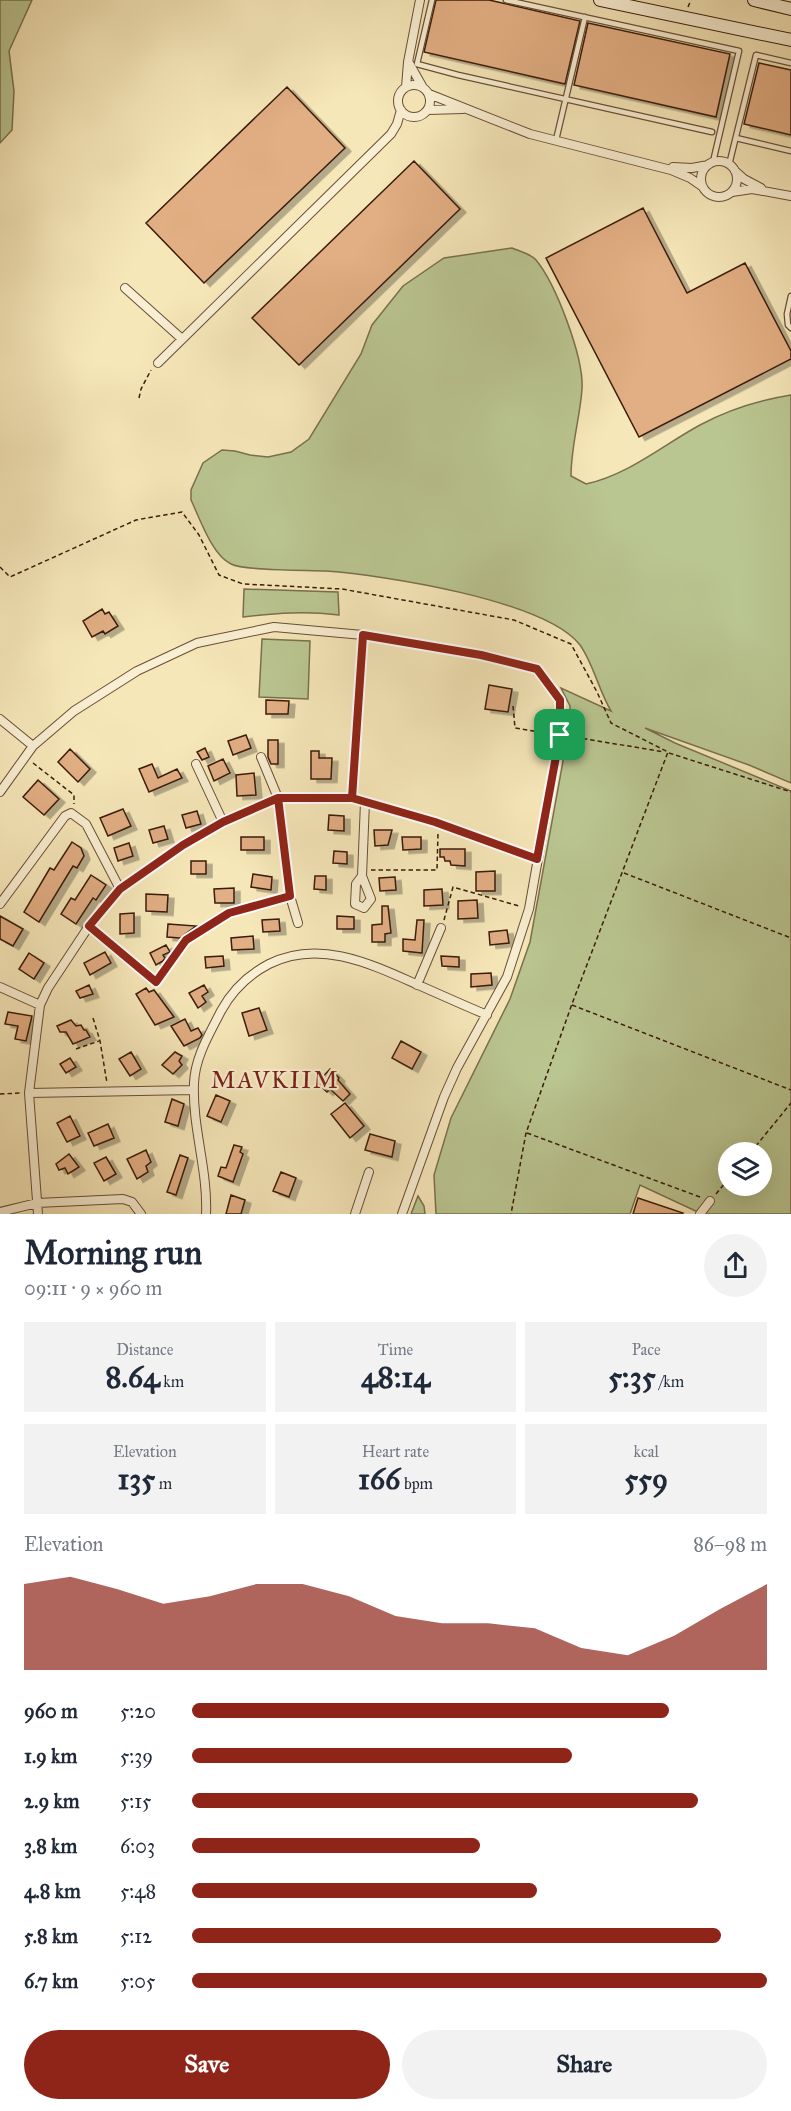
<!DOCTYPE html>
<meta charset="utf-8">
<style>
:root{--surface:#fff;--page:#f2f2f3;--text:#1f2937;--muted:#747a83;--accent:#8f2418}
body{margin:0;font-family:"IM FELL Great Primer",serif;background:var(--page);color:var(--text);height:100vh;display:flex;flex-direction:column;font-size:22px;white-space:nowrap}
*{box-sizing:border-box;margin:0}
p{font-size:20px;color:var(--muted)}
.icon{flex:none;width:33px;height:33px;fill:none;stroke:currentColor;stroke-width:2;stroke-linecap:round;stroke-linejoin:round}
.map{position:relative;height:1214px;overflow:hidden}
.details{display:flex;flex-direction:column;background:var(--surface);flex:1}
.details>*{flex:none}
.tools{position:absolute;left:718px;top:1142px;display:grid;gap:12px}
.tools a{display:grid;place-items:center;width:54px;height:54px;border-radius:50%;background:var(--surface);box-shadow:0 6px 24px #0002;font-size:30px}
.pin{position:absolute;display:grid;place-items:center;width:51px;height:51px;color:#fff;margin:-26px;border-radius:12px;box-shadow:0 3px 9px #0006}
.round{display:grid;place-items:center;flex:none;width:63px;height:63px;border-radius:32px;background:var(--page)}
.overview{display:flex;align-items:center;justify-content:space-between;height:102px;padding:0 24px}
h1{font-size:33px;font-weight:700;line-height:45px}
.stats{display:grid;grid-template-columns:repeat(3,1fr);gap:9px;height:102px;padding:6px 24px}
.stats div{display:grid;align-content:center;border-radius:0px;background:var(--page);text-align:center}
.stats b{font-size:30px;font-weight:700}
.stats small{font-size:16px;font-weight:400}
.stats p{font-size:16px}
.chart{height:168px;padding:12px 24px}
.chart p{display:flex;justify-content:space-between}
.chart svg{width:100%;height:108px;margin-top:6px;fill:var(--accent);opacity:.7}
.action{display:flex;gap:12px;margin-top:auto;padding:12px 24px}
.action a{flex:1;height:69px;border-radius:36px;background:var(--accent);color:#fff;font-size:24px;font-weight:700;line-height:69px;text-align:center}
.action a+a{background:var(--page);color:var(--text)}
ul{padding:0 24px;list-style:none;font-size:20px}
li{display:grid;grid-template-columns:96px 72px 1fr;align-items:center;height:45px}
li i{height:15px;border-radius:8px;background:var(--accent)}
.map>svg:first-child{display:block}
.green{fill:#bac691;stroke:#7a704e;stroke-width:1.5;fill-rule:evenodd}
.building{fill:#e2ae83;stroke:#3a1b0a;stroke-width:1.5;filter:url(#shadow)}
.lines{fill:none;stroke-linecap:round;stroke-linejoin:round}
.lane-casing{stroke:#694e36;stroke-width:7}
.street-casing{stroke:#694e36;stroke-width:10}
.secondary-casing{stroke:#3a1b0a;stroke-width:14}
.path{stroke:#3a1b0a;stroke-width:1.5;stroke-dasharray:4.5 3;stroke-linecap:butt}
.lane{stroke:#f9efd2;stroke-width:4.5}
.street{stroke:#f9efd2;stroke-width:8}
.secondary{stroke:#f9efd2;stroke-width:12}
.route-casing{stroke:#fff;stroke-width:12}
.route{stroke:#8f2418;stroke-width:8}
.labels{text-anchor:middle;stroke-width:4.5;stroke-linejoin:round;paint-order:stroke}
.quarter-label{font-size:24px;letter-spacing:1.5px;fill:#7a1f14;stroke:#f9efd2}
</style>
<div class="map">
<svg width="791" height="1214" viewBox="0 0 791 1214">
<defs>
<filter id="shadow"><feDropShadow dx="6" dy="3.5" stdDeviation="0" flood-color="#0004"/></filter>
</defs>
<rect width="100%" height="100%" fill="#f6e7b9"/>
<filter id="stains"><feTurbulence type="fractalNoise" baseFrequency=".00333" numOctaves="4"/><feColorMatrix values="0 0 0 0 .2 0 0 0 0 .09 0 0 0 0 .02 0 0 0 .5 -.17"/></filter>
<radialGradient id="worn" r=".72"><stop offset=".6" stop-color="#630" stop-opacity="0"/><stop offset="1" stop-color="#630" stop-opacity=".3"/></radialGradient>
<path class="green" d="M 0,0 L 32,0 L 9,51 L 14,91 L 12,130 L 0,143 Z
M 512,248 C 519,251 531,254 536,260 C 556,284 584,358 582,389 C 580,418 571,446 571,476 L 586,484 C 628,475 663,445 700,425 C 728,410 760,400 791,395 L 791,783 L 749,765 L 645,728 L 675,743 L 791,791 L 791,1214 L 702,1214 L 640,1185 L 630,1214 L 436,1214 L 434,1175 L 451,1118 L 510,999 L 530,942 L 570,723 L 570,706 L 561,688 L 611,711 C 599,691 593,663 580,645 C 545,600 383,575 326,571 C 307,570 244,571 231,564 C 212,555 200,519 191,500 L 191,490 L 203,463 L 222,450 L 235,451 L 250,455 L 268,457 L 291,452 L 309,439 L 361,354 L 372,325 L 403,286 L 444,258 ZM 729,1152 L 762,1152 L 762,1185 L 729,1185 Z
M 244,589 L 338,592 L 339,615 C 305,611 277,613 243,617 Z
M 262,639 L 310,641 L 308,699 L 259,697 Z
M 418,1196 L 424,1206 L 425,1214 L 411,1214 Z"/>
<path class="building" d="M 436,0 L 489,0 L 580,21 L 565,84 L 424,52 Z
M 588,23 L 730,54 L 716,117 L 574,85 Z
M 759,63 L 791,70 L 791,135 L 744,124 Z
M 287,87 L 345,148 L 204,283 L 146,223 Z
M 414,161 L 460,209 L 299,365 L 252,318 Z
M 643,208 L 687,293 L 745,263 L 791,351 L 791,359 L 639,437 L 546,258 Z
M 102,609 L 105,614 L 109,612 L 118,626 L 105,634 L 103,631 L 92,637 L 83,621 Z
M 489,685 L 512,689 L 508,712 L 485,709 Z
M 266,700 L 289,701 L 288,714 L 266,714 Z
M 246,735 L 251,748 L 233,755 L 228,741 Z
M 268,740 L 278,740 L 278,764 L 271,764 L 268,757 Z
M 205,748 L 209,757 L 202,760 L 197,752 Z
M 70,749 L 90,769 L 78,782 L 58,762 Z
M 311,751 L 319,751 L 319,758 L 332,758 L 331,779 L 311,779 Z
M 223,759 L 230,773 L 214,781 L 208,766 Z
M 152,764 L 158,778 L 177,769 L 182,778 L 149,792 L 139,769 Z
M 254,773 L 256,795 L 237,796 L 236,775 Z
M 38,780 L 59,799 L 44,815 L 23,797 Z
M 123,809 L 131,826 L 108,836 L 100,818 Z
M 197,811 L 201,824 L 186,828 L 182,815 Z
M 329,815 L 344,816 L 344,831 L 328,830 Z
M 164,826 L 168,839 L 153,843 L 149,830 Z
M 374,830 L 392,830 L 388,845 L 375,846 Z
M 241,837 L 264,837 L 264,850 L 241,850 Z
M 402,837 L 421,837 L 421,849 L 403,850 Z
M 72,842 L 81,848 L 84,856 L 77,868 L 73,866 L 39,922 L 24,912 L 50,868 L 54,870 Z
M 129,843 L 133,856 L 118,861 L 114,848 Z
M 440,849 L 465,849 L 465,866 L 451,865 L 450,861 L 445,861 L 444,857 L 440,857 Z
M 334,851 L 347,852 L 347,864 L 333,863 Z
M 191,861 L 206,861 L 206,874 L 191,874 Z
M 495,871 L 495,891 L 476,891 L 476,872 Z
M 253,874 L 272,877 L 271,890 L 251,887 Z
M 91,875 L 106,885 L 96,900 L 93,898 L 76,924 L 61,914 L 71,898 L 75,900 Z
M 315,876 L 326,876 L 326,890 L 314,889 Z
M 395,877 L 396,890 L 380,891 L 379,878 Z
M 234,888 L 234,903 L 215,903 L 214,889 Z
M 442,889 L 443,905 L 424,906 L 424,890 Z
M 146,894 L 168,895 L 167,912 L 146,911 Z
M 477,900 L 478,918 L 458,919 L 458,901 Z
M 382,906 L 388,906 L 391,933 L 385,934 L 385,942 L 372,942 L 372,925 L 382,924 Z
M 134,913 L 134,933 L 120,934 L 120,914 Z
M 0,916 L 23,929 L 13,946 L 0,939 Z
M 337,916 L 354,917 L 354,929 L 337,929 Z
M 279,919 L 280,931 L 263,932 L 262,920 Z
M 417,920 L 424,920 L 422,953 L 403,951 L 403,939 L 415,940 Z
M 168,924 L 196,926 L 180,938 L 167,937 Z
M 507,930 L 509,943 L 490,945 L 489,932 Z
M 253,936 L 254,949 L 232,950 L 231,938 Z
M 166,945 L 170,952 L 163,955 L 165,958 L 163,961 L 156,965 L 150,953 Z
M 105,952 L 111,963 L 90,975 L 84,963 Z
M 29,953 L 44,963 L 34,979 L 19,969 Z
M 223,956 L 224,966 L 206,968 L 205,957 Z
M 441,956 L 459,957 L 459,967 L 442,966 Z
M 491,973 L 492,985 L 471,987 L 471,974 Z
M 89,985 L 93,994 L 80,998 L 76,991 Z
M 204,985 L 208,992 L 202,996 L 206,1002 L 198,1008 L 189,993 Z
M 146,988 L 149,992 L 154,990 L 174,1017 L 155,1025 L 136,994 Z
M 259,1008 L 267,1030 L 249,1036 L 242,1013 Z
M 8,1012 L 32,1016 L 26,1041 L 15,1039 L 18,1026 L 5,1024 Z
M 185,1019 L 191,1031 L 198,1028 L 202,1035 L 200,1038 L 184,1046 L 171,1026 Z
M 71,1020 L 76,1026 L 81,1025 L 84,1030 L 86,1030 L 90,1037 L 73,1044 L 66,1032 L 60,1032 L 57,1026 Z
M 401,1041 L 421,1052 L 412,1069 L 392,1058 Z
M 131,1052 L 141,1069 L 130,1076 L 119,1059 Z
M 175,1052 L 182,1056 L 179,1061 L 182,1065 L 173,1074 L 162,1065 Z
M 70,1058 L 76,1067 L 66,1073 L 60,1064 Z
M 330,1069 L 339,1078 L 338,1080 L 350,1094 L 343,1101 L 330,1089 L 327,1092 L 317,1083 Z
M 216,1095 L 230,1101 L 221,1122 L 207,1116 Z
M 172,1099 L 184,1104 L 178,1126 L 165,1122 Z
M 345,1103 L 364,1126 L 350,1138 L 331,1114 Z
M 70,1116 L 80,1136 L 67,1142 L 57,1123 Z
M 108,1124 L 114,1138 L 94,1146 L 88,1133 Z
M 370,1134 L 395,1141 L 392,1157 L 365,1150 Z
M 234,1145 L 242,1147 L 240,1152 L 243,1154 L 233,1182 L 218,1176 L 221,1167 L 226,1168 Z
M 146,1150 L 151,1162 L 146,1166 L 148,1172 L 137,1179 L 127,1159 Z
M 69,1154 L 79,1167 L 68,1174 L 65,1168 L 59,1170 L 56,1164 Z
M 180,1155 L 188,1158 L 176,1195 L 167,1192 Z
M 106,1157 L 116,1174 L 104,1181 L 94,1163 Z
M 281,1172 L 296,1178 L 289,1197 L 273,1191 Z
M 231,1195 L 245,1200 L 241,1214 L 226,1214 Z
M 638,1198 L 683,1213 L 682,1214 L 633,1214 Z"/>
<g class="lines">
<defs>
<path id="lane" d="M 432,0 L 417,64 L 458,75 L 712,132
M 506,0 L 739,51 L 713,162
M 736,138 L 791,151
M 556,140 L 585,17
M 729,165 L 756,55 L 791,63
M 791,296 L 787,314 L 788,325 L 791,328"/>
<path id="street" d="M 409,63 L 422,86
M398 101a16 16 0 1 1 32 0a16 16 0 1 1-32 0Z
M 406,87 L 408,62 L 420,0
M 429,94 L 530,134 L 671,170 L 690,178 L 703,187
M 428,110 L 463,109
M701 179a18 18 0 1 1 36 0a18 18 0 1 1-36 0Z
M 673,167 L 692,168 L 708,165
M 735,171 L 744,179 L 761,188
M 732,192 L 752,189 L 791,196
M 125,288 L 182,339
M 158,363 L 391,134 L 397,124 L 401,110
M 0,719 L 33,746
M 196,764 L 223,822
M 0,792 L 33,746 L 74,711 L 137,671 L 197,643 L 274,627 L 363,635 L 481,655 L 537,669 L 560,700 L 560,735 L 529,909 L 507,977 L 457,1068 L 444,1097 L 402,1214
M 352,798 L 363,635
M 362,876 L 371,899 L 364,908 L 355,904 L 356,884 L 362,876 L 365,802
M 290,896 L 298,923
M 0,904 L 65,816 L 71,813 L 86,824 L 120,889
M 89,926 L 156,982 L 186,940 L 229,913 L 290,896 L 278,798 L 261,757
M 417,985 L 441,928
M 0,987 L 40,1005
M 29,1093 L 194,1090
M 0,1212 L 37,1203 L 123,1199 L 132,1202 L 141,1214
M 38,1214 L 29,1093 L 40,1005 L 48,988 L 89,926 L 120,889 L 183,845 L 223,822 L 278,798 L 352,798 L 438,823 L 537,859
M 206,1214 C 208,1170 192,1127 194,1083 C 195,1057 210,1033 221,1011 C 232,991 248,975 269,964 C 318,939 369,963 416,984 C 439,994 463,1005 487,1015
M 355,1214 L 369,1172
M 700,1214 L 710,1201"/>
<path id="secondary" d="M 600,0 L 791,40
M 754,0 L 791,9"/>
</defs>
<use href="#lane" class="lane-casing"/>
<use href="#street" class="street-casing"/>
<use href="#secondary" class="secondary-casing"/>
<path class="path" d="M 688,7 L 691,0
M 139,398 L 141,389 L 151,370
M 0,567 L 10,577 L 136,520 L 182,512 L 199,535 L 219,575 L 243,584 L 342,589 L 514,620 L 571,644 L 597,692 L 611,723 L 668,752 L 572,1004 L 526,1133 L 511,1214
M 513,706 L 515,728 L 552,734
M 568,736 L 664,752
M 669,753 L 791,792
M 33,763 L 74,795 L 74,804
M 371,870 L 437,870 L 438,833
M 624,873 L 791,938
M 444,920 L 453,887 L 519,906
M 572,1005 L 791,1090
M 93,1018 L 100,1041 L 107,1083
M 76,1049 L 99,1041
M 0,1094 L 20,1093
M 527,1133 L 700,1197
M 751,1152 L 791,1103
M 716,1194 L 729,1178"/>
<use href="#lane" class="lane"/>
<use href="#street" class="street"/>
<use href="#secondary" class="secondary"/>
</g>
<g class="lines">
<defs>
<path id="route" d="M 560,735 L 537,859 L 435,822 L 352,798 L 278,798 L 223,822 L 183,845 L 120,889 L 89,926 L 156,982 L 186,940 L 229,913 L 290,896 L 278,798 L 352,798 L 363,635 L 481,655 L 537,669 L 560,700 L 560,735"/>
</defs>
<use href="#route" class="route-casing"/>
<use href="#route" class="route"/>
</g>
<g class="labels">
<g class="quarter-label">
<text x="275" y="1088">MAVKIIM</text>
</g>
</g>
<rect width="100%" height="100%" filter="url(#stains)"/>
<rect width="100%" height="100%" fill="url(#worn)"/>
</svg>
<div class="tools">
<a><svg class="icon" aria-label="layers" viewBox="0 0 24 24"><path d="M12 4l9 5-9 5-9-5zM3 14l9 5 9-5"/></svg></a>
</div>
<div class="pin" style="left:560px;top:735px;background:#1e9e55"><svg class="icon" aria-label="arrive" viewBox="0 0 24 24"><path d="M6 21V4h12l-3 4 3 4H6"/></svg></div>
</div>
<section class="details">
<div class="overview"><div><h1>Morning run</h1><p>09:11 · 9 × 960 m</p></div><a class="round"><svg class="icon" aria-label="share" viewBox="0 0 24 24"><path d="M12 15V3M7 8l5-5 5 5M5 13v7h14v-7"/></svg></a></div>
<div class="stats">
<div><p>Distance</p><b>8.64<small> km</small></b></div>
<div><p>Time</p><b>48:14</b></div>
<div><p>Pace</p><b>5:35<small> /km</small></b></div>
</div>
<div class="stats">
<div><p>Elevation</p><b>135<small> m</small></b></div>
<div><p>Heart rate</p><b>166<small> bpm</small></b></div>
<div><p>kcal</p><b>559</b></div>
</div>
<div class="chart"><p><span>Elevation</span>86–98 m</p>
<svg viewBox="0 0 160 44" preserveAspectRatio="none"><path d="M0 44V9L10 6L20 11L30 17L40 14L50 9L60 9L70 14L80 22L90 25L100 25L110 27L120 35L130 38L140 30L150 19L160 9V44z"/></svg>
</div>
<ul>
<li><b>960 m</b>5:20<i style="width:83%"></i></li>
<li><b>1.9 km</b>5:39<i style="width:66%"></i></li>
<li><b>2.9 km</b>5:15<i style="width:88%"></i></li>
<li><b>3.8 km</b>6:03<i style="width:50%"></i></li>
<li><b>4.8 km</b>5:48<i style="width:60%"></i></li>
<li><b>5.8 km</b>5:12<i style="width:92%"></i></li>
<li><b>6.7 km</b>5:05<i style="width:100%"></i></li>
</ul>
<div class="action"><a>Save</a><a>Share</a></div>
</section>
